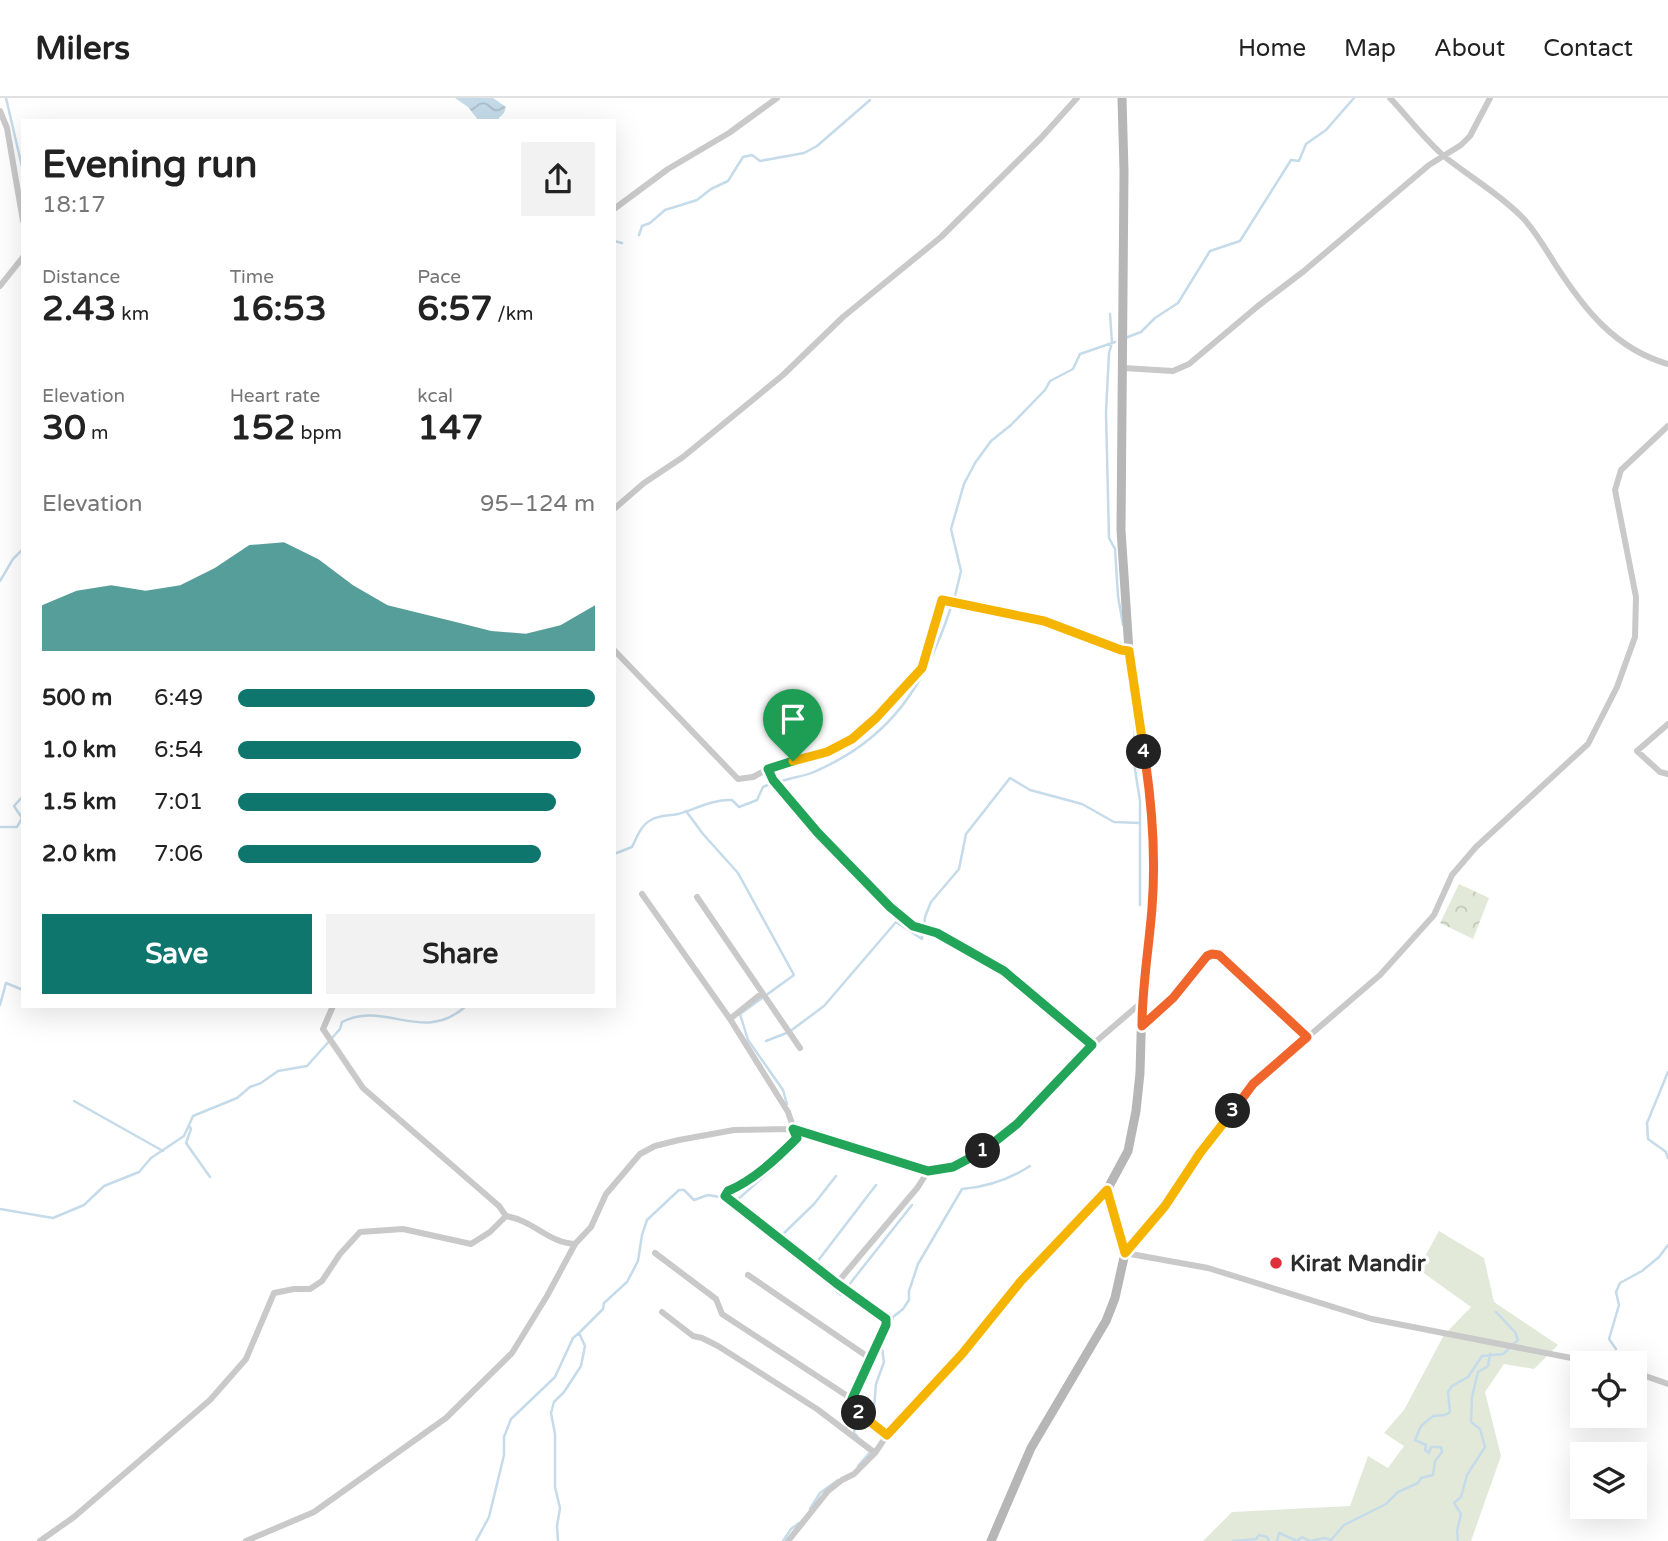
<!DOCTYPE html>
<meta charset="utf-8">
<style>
:root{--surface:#fff;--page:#f2f2f2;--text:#222;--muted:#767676;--line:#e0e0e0;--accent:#0f766e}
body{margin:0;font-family:"Varela Round",sans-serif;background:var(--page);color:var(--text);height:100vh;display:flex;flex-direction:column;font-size:26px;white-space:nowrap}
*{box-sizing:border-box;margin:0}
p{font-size:23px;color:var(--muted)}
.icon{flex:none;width:38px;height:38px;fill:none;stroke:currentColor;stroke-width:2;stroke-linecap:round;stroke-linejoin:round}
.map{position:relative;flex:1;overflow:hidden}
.panel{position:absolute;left:21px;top:21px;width:595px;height:889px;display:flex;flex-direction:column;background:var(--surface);border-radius:0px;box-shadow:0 7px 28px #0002}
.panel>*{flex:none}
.controls{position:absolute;left:1570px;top:1253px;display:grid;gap:14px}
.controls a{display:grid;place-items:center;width:77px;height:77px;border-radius:0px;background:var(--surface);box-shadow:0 7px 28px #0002;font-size:35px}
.pin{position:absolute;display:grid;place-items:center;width:60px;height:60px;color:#fff;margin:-72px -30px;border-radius:50% 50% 50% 0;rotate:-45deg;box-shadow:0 0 7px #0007}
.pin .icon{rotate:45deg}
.km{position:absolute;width:35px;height:35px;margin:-18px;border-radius:50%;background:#222;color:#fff;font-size:19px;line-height:35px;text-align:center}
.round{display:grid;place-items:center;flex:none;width:74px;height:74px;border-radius:0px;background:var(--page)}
.summary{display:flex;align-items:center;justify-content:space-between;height:119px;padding:0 21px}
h1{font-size:38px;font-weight:800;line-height:52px}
.metrics{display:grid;grid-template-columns:repeat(3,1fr);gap:10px;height:119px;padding:7px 21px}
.metrics div{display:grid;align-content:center}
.metrics b{font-size:35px;font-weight:800}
.metrics small{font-size:19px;font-weight:400}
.metrics p{font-size:19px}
.chart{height:196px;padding:14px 21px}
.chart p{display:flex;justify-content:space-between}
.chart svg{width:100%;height:126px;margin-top:7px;fill:var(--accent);opacity:.7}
.primary-button{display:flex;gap:14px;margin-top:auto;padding:14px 21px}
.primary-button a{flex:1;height:80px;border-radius:0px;background:var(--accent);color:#fff;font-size:28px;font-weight:800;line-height:80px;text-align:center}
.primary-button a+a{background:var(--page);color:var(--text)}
ul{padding:0 21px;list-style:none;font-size:23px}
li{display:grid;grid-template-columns:112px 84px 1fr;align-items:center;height:52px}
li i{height:18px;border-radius:9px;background:var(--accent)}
header{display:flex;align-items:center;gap:42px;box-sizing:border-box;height:98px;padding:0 35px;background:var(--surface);border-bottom:2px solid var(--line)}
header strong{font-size:33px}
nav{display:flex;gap:38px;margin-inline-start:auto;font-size:24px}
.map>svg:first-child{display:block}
.grass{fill:#e2e9d9}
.forest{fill:url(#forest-crowns)}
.water{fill:url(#water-waves)}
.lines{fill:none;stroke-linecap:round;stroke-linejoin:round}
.stream{stroke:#c5dbe9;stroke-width:2.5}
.street{stroke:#c9c9c9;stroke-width:6}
.secondary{stroke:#b6b6b6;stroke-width:9}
.split-1-casing{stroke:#fff;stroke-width:14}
.split-2-casing{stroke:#fff;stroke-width:14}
.split-3-casing{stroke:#fff;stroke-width:14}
.split-4-casing{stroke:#fff;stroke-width:14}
.split-5-casing{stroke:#fff;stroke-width:14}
.split-1{stroke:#22a559;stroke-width:9}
.split-2{stroke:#22a559;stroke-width:9}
.split-3{stroke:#f5b400;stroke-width:9}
.split-4{stroke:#f0652b;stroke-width:9}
.split-5{stroke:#f5b400;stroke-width:9}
.poi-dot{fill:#df313c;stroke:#fff;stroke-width:2.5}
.labels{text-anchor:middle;stroke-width:7;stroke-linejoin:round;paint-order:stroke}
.poi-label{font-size:23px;font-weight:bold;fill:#2c2c2c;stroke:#fff;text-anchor:start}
</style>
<header>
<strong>Milers</strong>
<nav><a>Home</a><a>Map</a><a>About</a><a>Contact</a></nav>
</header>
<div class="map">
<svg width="1668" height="1443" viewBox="0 0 1668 1443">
<defs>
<pattern id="forest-crowns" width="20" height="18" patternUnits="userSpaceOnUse" patternTransform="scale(1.75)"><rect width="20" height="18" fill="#e2e9d9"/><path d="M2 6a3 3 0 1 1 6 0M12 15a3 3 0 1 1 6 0" fill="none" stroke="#c2c8ba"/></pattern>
<pattern id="water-waves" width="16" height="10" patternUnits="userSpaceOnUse" patternTransform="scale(1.75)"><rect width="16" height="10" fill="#c5dbe9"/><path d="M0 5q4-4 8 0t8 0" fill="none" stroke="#a9bcc8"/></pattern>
</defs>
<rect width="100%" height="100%" fill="#fff"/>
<path class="grass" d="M 1439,1133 L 1484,1160 L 1494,1204 L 1558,1247 L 1534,1271 L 1504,1266 L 1485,1294 L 1501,1358 L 1471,1443 L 1203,1443 L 1232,1414 L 1350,1408 L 1368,1358 L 1388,1370 L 1404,1348 L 1384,1335 L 1404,1312 L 1444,1237 L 1471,1209 L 1418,1171 Z"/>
<path class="forest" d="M 1459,786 L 1489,800 L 1473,841 L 1440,825 Z"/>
<path class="water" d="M 455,0 L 493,0 L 506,9 L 504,15 L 496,23 L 479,23 L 468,9 Z"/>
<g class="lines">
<path class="stream" d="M 6,0 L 23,73
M 639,137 L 642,128 L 650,125 L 665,112 L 697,102 L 711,91 L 728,83 L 743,59 L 752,57 L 760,63 L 804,55 L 817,48 L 870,2
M 614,143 L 622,145
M 1110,216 L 1112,245 L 1109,255 L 1106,314 L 1109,440 L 1115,451 L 1118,498 L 1123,527
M 1125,240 L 1141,234 L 1155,220 L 1178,205 L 1210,153 L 1240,143 L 1291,62 L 1299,63 L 1306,46 L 1326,32 L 1354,0
M 0,483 L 13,461 L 23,451
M 955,498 L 961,473 L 951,431 L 964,386 L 975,365 L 991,343 L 1011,327 L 1045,292 L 1050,283 L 1073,271 L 1080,256 L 1115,244
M 1125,556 L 1128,574
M 1135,625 L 1134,665 L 1140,703 L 1140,807
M 779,684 C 791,679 804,679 816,673 C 892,640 926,585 951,509
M 686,713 L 703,736 L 738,775 L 794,877 L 740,916 L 748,942 L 783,992 L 787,1006
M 0,729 L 17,729 L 22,720 L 14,708 L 23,698
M 614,756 L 632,749 C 637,739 641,727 651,722 C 659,717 669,718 678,716 C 696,711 713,701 732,702 L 739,709 L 757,702 L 763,689 L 770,686
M 924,830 L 925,819 L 931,804 L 959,771 L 966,736 L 1010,680 L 1030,692 L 1082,706 L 1114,724 L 1140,725
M 0,907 L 6,885 L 23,892
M 766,943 L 789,934 L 824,908 L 896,824 L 922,841 L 922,836
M 1668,974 L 1647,1025 L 1648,1041 L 1666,1054 L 1668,1060
M 74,1003 L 163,1053
M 190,1029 L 191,1031 L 186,1045 L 210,1079
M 736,1103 L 777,1067 L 796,1044
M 0,1111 L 53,1120 L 84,1107 L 104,1088 L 139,1074 L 151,1060 L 184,1038 L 193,1018 L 237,1000 L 250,989 L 261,985 L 278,973 L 307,968 L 340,931 L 342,924 C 386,902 423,947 466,908
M 779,1140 L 814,1106 L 836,1078
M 809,1167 L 841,1197 L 912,1107
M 814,1168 L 876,1087
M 1616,1251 L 1609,1241 L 1619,1207 L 1616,1194 L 1620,1185 L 1642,1173 L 1659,1159 L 1668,1147
M 857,1338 L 854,1335 L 855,1328 L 874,1309 L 876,1286 L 884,1264 L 882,1250 L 893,1219 L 903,1211 L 909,1202 L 909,1193 L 918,1166 L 962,1091 C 986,1089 1010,1081 1030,1068
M 858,1368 L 872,1352
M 810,1411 L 820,1395 L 838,1382
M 476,1443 L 489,1419 L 504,1357 L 504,1339 L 511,1321 L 555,1279 L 573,1240 L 579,1235
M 558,1443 L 557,1428 L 560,1410 L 555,1389 L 555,1336 L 551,1315 L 554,1304 L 564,1294 L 581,1268 L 585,1248 L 579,1235 L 603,1211 L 604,1205 L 627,1184 L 638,1163 L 642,1137 L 647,1122 L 679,1092 L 684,1092 L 694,1102 L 708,1097 L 725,1100
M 783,1443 L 791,1431 L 799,1425
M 1233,1443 L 1256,1441 L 1259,1437 L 1267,1439 L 1269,1443
M 1277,1443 L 1279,1435 L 1297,1443 L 1302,1439 L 1310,1443
M 1312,1443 L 1324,1440 L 1331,1442 L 1344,1427 L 1386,1406 L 1398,1394 L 1418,1385 L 1421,1380 L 1433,1377 L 1435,1363 L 1442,1354 L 1441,1349 L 1431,1349 L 1429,1355 L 1425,1352 L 1426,1347 L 1415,1342 L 1421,1328 L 1433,1318 L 1445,1317 L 1450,1314 L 1448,1294 L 1452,1288 L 1468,1279 L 1482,1258 L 1503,1256 L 1518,1242 L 1515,1234 L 1496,1214
M 1458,1443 L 1457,1433 L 1461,1416 L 1454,1405 L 1461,1399 L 1467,1377 L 1485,1349 L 1480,1331 L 1471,1324 L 1472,1299 L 1478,1274 L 1488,1268 L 1490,1256"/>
<path class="street" d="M 1390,0 C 1408,19 1425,42 1445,59 C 1470,79 1498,95 1521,118 C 1534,131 1545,150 1555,166 C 1584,211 1615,251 1668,266
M 0,13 L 7,30 L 23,123
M 614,111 L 668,71 L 729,35 L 777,0
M 0,188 L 23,159
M 1123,270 L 1173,273 L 1189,266 L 1258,208 L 1304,173 L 1429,67 L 1461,47 L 1470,38 L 1490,0
M 614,411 L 644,385 L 683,359 L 783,277 L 843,219 L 941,139 L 1041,40 L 1077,0
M 614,552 L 738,681 L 753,679 L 768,671 L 827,654 L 852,641 L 876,620 L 922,571 L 942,502 L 1044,523 L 1121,552 L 1129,553
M 1668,626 L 1637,653 L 1660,674 L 1668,676
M 768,671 L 773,682 L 818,735 L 890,809 L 913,828 L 937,835 L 1005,873 L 1092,947
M 642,796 L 730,921 L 788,1014 L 797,1040 L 757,1076 L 728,1093 L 725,1098 L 837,1185 L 886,1221 L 886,1227 L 852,1301
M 697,799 L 800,950
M 333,908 L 323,931 L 363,990 L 499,1108 L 506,1118
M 730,921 L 762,895
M 1142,928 L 1173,900 L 1207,858 L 1212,856 L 1219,857 L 1307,939
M 655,1155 L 716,1201 L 722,1216 L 852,1301 L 857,1308 L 858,1315 L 887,1337
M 1125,1155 L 1165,1108 L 1200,1055 L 1253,986 L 1380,877 L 1434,817 L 1452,777 L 1476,749 L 1588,646 L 1617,589 L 1635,539 L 1636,499 L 1615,392 L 1621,372 L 1668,328
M 1125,1155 L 1208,1170 L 1372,1221 L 1597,1265
M 748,1177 L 871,1261
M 837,1185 L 918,1089 L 928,1073
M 662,1214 L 693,1238 L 702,1240 L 718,1248 L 817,1311 L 875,1355
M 1634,1274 L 1668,1286
M 40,1443 L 74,1419 L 210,1302 L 246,1261 L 274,1195 L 294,1191 L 310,1191 L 322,1183 L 340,1156 L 360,1134 L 403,1131 L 471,1146 L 490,1134 L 506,1118 C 534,1123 549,1145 575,1146 L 591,1129 L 606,1096 L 640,1056 L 655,1048 L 679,1042 L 734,1032 L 793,1031 L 928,1073 L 952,1069 L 980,1055 L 1017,1026 L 1092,947 L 1142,904
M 246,1443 L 314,1414 L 446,1320 L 512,1255 L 547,1198 L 575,1146
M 788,1443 L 828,1393 L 842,1382 L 854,1376 L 875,1355 L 887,1337 L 962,1256 L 1021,1183 L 1107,1092"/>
<path class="secondary" d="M 991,1443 L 1031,1350 L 1106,1223 L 1115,1200 L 1125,1155 L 1107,1092 L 1128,1053 L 1136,1013 L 1140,975 L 1142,904 L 1152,807 L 1153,762 L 1149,687 L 1129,553 L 1121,432 L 1124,73 L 1122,0"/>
</g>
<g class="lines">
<defs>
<path id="split-1" d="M 793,663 L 768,671 L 773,682 L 818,735 L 890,809 L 913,828 L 937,835 L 1004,873 L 1092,947 L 1017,1026 L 983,1053"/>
<path id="split-2" d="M 859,1315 L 858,1308 L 852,1301 L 886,1227 L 886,1221 L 836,1185 L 725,1098 L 728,1093 C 754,1082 777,1060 797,1040 L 793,1031 L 928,1073 L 953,1069 L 983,1053"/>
<path id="split-3" d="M 859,1315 L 887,1337 L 962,1256 L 1021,1183 L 1107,1092 L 1125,1155 L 1165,1108 L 1200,1055 L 1233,1013"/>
<path id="split-4" d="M 1144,654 C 1152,705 1156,758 1152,810 C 1149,849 1142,889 1142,928 L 1173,900 L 1207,858 L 1212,856 L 1219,857 L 1307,939 L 1253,986 L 1233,1013"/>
<path id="split-5" d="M 793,663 L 827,654 L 852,641 L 876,620 L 922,570 L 942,502 L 1044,523 L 1121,552 L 1129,553 L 1144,654"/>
</defs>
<use href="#split-1" class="split-1-casing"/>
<use href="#split-2" class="split-2-casing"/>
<use href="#split-3" class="split-3-casing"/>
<use href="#split-4" class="split-4-casing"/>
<use href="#split-5" class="split-5-casing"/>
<use href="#split-1" class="split-1"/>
<use href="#split-2" class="split-2"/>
<use href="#split-3" class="split-3"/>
<use href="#split-4" class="split-4"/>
<use href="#split-5" class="split-5"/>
</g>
<circle class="poi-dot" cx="1276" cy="1165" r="7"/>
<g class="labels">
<g class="poi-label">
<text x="1290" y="1173">Kirat Mandir</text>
</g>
</g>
</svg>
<div class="controls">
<a><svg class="icon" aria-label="locate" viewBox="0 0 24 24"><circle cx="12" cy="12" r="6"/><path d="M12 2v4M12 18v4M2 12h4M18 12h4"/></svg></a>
<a><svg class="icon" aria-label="layers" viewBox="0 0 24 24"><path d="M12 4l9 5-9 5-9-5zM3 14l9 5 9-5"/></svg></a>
</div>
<div class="pin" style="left:793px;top:663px;background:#1e9e55"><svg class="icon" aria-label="arrive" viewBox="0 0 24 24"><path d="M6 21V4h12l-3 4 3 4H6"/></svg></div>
<b class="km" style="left:983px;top:1053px">1</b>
<b class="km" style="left:859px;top:1315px">2</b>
<b class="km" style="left:1233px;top:1013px">3</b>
<b class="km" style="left:1144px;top:654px">4</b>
<section class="panel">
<div class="summary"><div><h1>Evening run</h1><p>18:17</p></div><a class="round"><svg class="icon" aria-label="share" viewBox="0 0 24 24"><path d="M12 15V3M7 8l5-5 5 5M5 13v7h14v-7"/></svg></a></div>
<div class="metrics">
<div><p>Distance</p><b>2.43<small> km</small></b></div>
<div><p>Time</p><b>16:53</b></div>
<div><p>Pace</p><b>6:57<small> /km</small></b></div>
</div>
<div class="metrics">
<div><p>Elevation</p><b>30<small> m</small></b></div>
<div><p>Heart rate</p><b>152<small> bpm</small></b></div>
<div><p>kcal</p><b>147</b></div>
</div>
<div class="chart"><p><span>Elevation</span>95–124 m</p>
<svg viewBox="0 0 160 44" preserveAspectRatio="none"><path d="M0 44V28L10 23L20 21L30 23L40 21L50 15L60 7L70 6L80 12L90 21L100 28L110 31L120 34L130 37L140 38L150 35L160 28V44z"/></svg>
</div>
<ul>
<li><b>500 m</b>6:49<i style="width:100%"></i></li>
<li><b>1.0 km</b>6:54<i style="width:96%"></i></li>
<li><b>1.5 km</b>7:01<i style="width:89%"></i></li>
<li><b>2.0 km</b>7:06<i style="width:85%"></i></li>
</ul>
<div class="primary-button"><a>Save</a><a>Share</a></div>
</section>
</div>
